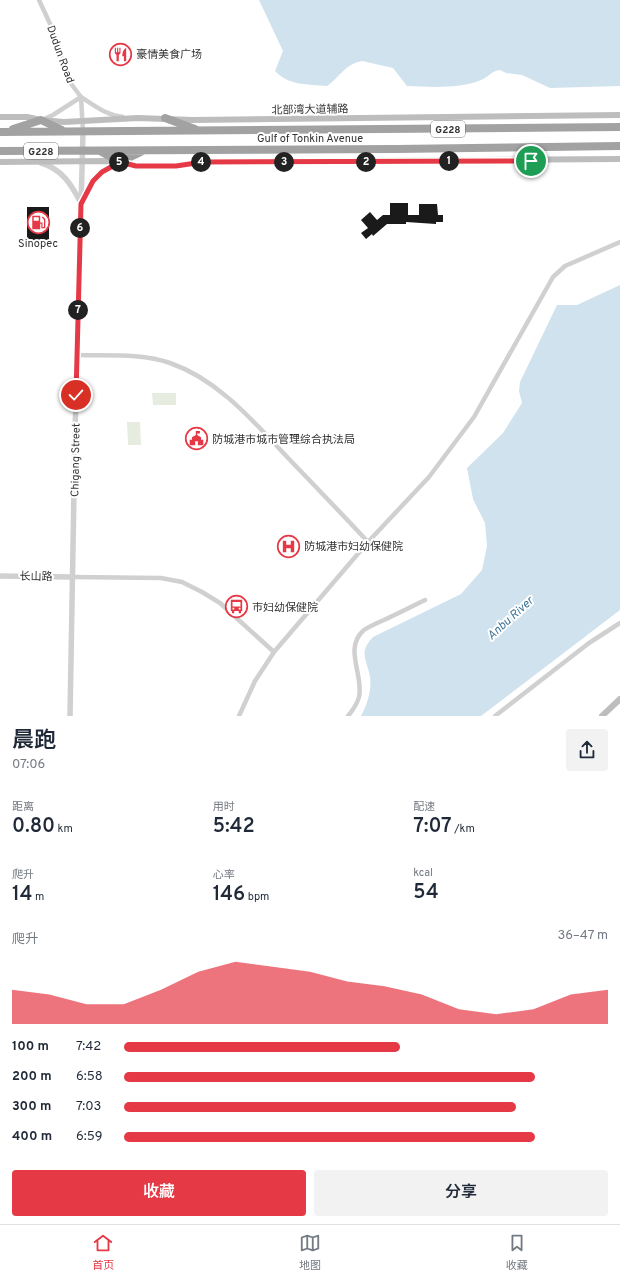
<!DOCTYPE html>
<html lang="zh">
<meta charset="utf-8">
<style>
:root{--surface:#fff;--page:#f2f2f3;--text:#1f2937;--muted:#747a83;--line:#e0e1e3;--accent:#e63946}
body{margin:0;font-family:Overpass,"Noto Sans SC",sans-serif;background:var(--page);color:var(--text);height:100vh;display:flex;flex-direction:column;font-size:15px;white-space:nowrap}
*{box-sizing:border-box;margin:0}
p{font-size:13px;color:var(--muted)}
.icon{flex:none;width:22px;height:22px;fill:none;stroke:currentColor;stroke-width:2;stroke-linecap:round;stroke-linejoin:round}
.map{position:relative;height:716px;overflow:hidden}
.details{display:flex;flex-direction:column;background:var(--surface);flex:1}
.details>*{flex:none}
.pin{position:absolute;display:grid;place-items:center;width:34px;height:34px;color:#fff;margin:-17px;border:2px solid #fff;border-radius:50%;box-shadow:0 1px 4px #0007}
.km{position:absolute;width:20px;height:20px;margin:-10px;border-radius:50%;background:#222;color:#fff;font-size:11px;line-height:20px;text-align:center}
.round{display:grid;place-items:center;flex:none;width:42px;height:42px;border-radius:4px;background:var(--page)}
.head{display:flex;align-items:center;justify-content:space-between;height:68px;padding:0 12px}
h1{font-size:22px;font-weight:600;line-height:30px}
.stats{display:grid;grid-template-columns:repeat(3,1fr);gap:6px;height:68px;padding:4px 12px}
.stats div{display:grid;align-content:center}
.stats b{font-size:20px;font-weight:600}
.stats small{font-size:11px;font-weight:400}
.stats p{font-size:11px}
.chart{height:112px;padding:8px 12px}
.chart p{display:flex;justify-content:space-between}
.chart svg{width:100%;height:72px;margin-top:4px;fill:var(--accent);opacity:.7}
.button{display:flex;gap:8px;margin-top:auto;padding:8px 12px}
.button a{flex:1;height:46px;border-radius:4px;background:var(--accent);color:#fff;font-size:16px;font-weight:600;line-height:46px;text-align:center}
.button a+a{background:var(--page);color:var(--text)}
ul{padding:0 12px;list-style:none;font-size:13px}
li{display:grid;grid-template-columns:64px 48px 1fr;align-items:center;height:30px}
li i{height:10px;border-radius:5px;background:var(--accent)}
.menu{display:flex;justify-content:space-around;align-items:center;height:56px;border-top:1px solid var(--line);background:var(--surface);font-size:11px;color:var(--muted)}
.menu a{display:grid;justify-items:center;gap:2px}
.menu .selected{color:var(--accent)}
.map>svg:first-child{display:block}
.green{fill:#e6ecdf}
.water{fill:#cfe2ee}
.building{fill:#1a1a1a}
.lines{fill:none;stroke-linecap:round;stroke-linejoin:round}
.minor{stroke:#d0d0d0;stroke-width:4.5}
.tertiary{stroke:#d0d0d0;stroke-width:5.5}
.secondary{stroke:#bdbdbd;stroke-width:6}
.trunk{stroke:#a2a2a2;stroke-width:8}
.route-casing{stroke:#fff;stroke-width:8}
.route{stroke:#e63946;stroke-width:5}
.labels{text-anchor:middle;stroke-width:4;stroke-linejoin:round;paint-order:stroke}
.shield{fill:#fff;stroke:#707070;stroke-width:1}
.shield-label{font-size:10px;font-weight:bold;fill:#333}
.street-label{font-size:11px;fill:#333;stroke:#fff}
.poi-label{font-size:11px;fill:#333;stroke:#fff;text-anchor:start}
.water-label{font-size:12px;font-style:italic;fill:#3f7597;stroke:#fff}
</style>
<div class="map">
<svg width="620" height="716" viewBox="0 0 620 716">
<rect width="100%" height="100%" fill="#fff"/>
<path class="green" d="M 152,393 L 176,393 L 176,405 L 153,405 Z
M 127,422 L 140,422 L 141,445 L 128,445 Z"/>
<path class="water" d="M 259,0 L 620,0 L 620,86 L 550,88 L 522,75 L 506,73 L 500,70 C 491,71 489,77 481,80 C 460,89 431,87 407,86 L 393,68 L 362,61 C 345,64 339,78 327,86 C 308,84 289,86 275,71 L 283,51 Z
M 620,285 L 620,610 L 481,716 L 361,716 C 367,705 372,690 370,677 C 367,659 358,653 373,637 L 461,594 L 482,570 L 487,546 L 485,523 L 473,499 L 467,468 L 503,433 L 522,403 L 519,391 L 520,382 L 557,305 L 577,305 Z"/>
<path class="building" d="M 390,203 L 408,203 L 408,215 L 419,215 L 419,204 L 437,204 L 438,215 L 443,215 L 443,222 L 436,222 L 436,224 L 406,222 L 406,224 L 387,224 L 373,236 L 372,234 L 366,239 L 361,233 L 368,228 L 361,220 L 370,212 L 377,220 L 383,215 L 390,215 Z
M 27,207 L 49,207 L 49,240 L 27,240 Z"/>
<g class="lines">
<path class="minor" d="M 39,0 L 52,28 L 69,81 L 81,97 L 83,132
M 42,120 L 53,115 L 81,97 C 95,106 106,115 123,117
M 77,355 C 107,356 141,353 170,363 C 219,380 254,422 289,459 C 316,487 342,514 368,542
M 72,577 L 161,578 L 182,582 L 202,592 L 220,603 L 274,652
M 239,716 L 255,681 L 274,652 L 368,542 L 429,477 L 474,417 L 553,277 L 565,266 L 620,242
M 348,716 C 353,710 357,704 359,697 C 364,675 343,648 364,630 C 370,626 377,623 384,620 C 397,614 411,607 425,600
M 495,716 L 589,643 L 620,623"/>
<path class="tertiary" d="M 41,163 C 62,169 71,184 81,203
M 82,202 C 93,180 97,172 120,162
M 0,576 L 72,577
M 70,716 L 75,435 L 83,132"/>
<path class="secondary" d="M 0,117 L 27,117 L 41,120 L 64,122 L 138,118 L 192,120 L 620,115
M 0,162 L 108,161 L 136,166 L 175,166 L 203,162 L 620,159
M 602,716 L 620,699"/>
<path class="trunk" d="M 165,118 L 195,129
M 13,129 L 41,120 L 62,130
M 0,132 L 620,127
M 0,151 L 396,149 L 620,146
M 100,151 L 120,162 L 143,151"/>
</g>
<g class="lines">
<defs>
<path id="route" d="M 76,395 L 81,204 L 93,181 L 102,172 L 120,162 L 136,166 L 176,166 L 203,162 L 531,161"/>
</defs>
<use href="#route" class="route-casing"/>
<use href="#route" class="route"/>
</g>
<defs>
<symbol id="restaurant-ring" viewBox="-11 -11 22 22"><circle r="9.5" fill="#fff" stroke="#e63946" stroke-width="1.5"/><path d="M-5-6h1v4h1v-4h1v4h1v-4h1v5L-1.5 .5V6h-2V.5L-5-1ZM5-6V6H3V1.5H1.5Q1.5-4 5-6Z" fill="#e63946"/></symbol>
<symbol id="fuel-ring" viewBox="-11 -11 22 22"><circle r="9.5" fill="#fff" stroke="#e63946" stroke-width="1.5"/><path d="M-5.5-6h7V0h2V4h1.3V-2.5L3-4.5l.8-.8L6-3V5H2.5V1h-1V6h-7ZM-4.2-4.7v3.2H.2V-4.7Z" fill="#e63946"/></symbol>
<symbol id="civic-ring" viewBox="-11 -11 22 22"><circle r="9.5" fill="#fff" stroke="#e63946" stroke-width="1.5"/><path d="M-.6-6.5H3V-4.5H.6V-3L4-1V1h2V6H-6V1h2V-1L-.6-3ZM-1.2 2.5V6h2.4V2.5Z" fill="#e63946"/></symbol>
<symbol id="hospital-ring" viewBox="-11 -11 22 22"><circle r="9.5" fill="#fff" stroke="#e63946" stroke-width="1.5"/><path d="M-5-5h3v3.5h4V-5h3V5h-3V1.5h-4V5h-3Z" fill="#e63946"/></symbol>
<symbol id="bus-ring" viewBox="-11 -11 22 22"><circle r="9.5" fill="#fff" stroke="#e63946" stroke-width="1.5"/><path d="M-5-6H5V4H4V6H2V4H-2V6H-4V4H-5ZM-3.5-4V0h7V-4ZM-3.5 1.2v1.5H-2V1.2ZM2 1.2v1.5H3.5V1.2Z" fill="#e63946"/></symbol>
</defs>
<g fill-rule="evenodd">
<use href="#restaurant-ring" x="108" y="42" width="25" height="25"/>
<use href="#fuel-ring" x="26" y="210" width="25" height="25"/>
<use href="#civic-ring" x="184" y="426" width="25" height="25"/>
<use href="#hospital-ring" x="276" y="534" width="25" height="25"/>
<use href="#bus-ring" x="224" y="594" width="25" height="25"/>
</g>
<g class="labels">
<g class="shield">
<rect x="431" y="121" width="34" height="16" rx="3"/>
<rect x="24" y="143" width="34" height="16" rx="3"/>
</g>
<g class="shield-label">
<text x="448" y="133">G228</text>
<text x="41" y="155">G228</text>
</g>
<g class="street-label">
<text transform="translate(61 54) rotate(70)" y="4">Dudun Road</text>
<text transform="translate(310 109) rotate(-1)" y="4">北部湾大道辅路</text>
<text x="310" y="142">Gulf of Tonkin Avenue</text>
<text transform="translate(75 460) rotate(-89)" y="4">Chigang Street</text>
<text transform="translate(36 576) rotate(1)" y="4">长山路</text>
</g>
<g class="poi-label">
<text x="136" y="58">豪情美食广场</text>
<text x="38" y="247" text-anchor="middle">Sinopec</text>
<text x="212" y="443">防城港市城市管理综合执法局</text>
<text x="304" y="550">防城港市妇幼保健院</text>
<text x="252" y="611">巿妇幼保健院</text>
</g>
<g class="water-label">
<text transform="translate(510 618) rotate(-42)" y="4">Anbu River</text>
</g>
</g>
</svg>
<div class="pin" style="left:531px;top:161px;background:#1e9e55"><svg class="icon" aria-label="arrive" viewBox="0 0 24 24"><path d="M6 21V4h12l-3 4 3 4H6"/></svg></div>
<div class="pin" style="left:76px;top:395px;background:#d93025"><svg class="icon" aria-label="check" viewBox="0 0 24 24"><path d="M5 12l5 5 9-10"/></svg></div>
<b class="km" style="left:449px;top:161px">1</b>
<b class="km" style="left:366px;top:162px">2</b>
<b class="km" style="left:284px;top:162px">3</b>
<b class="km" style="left:201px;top:162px">4</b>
<b class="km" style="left:119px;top:162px">5</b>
<b class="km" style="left:80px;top:228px">6</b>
<b class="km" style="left:78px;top:310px">7</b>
</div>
<section class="details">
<div class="head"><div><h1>晨跑</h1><p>07:06</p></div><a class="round"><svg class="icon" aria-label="share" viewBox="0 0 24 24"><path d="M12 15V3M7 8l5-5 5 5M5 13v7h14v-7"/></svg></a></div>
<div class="stats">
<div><p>距离</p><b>0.80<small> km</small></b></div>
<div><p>用时</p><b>5:42</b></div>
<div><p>配速</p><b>7:07<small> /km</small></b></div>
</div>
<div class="stats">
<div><p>爬升</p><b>14<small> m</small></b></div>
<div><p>心率</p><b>146<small> bpm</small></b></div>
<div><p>kcal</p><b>54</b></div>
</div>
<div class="chart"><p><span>爬升</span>36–47 m</p>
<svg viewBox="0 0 160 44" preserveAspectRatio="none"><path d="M0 44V23L10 26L20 32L30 32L40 23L50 12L60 6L70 9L80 12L90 18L100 21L110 26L120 35L130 38L140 35L150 26L160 23V44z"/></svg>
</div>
<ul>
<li><b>100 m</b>7:42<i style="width:57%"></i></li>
<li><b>200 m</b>6:58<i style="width:85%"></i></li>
<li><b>300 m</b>7:03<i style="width:81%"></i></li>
<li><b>400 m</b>6:59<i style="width:85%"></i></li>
</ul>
<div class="button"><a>收藏</a><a>分享</a></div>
</section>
<nav class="menu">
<a class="selected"><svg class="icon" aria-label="home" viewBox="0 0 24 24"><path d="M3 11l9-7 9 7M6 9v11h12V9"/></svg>首页</a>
<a><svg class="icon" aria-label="map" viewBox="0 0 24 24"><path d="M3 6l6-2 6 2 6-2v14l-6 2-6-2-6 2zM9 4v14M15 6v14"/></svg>地图</a>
<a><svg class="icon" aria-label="saved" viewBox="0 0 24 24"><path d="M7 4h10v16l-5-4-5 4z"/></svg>收藏</a>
</nav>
